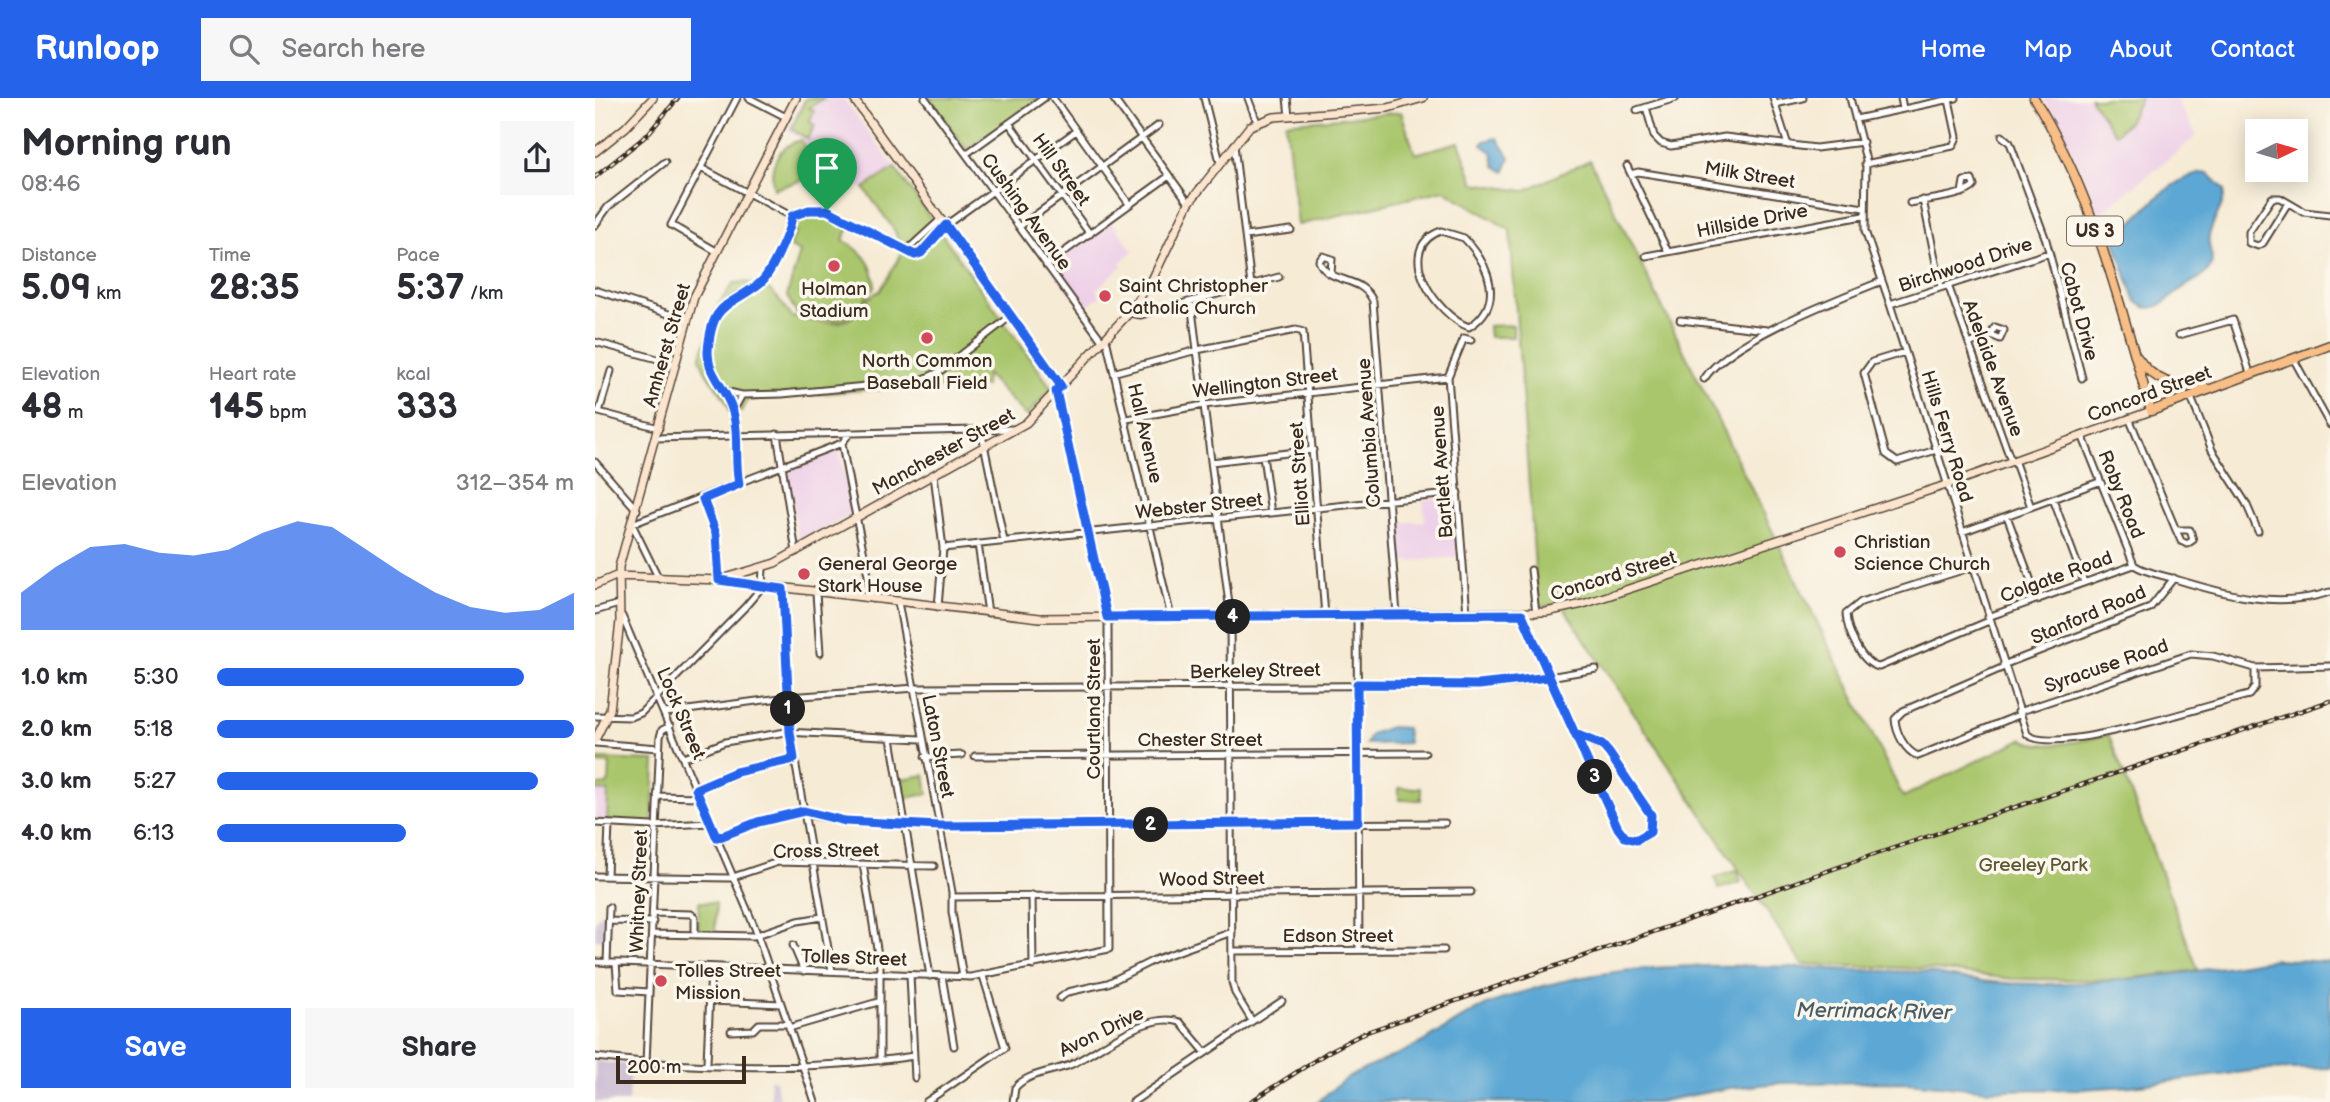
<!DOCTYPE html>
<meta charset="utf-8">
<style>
:root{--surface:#fff;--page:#f7f7f7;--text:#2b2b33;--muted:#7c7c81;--accent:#2563eb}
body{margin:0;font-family:"Balsamiq Sans",sans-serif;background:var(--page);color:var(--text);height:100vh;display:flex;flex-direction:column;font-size:26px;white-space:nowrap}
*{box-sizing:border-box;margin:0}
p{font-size:23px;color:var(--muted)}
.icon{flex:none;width:38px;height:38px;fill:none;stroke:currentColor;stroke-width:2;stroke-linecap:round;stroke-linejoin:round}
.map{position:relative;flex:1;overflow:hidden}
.panel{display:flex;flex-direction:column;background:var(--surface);width:595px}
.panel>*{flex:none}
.needle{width:46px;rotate:85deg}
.fabs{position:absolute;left:1650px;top:21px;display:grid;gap:14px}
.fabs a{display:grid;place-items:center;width:63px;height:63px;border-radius:0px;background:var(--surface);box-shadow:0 4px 18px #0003;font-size:35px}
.scale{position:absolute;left:21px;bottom:18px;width:130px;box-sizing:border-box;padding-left:7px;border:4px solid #3b2a1e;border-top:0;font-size:19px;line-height:24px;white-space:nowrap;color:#3b2a1e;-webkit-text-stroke:5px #fbf7ec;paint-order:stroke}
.pin{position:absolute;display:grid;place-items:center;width:60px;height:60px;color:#fff;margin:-72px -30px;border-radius:50% 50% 50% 0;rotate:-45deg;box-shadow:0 0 7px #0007}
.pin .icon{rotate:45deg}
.km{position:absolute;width:35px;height:35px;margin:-18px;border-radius:50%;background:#222;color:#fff;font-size:19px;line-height:35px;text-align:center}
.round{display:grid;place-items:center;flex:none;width:74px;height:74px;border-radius:0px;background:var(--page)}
.overview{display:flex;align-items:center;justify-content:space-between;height:119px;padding:0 21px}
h1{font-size:38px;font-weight:800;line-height:52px}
.figures{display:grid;grid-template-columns:repeat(3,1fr);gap:10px;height:119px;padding:7px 21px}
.figures div{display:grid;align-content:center}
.figures b{font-size:35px;font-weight:800}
.figures small{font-size:19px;font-weight:400}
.figures p{font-size:19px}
.chart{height:196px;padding:14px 21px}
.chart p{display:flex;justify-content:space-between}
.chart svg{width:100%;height:126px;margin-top:7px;fill:var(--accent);opacity:.7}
.action{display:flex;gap:14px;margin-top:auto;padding:14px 21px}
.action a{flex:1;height:80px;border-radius:0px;background:var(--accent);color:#fff;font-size:28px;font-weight:800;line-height:80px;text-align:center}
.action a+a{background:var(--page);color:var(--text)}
ul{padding:0 21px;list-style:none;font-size:23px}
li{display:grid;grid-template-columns:112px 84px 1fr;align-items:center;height:52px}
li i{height:18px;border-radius:9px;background:var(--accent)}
header{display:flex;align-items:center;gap:42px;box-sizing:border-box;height:98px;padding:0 35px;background:var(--accent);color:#fff}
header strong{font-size:33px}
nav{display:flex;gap:38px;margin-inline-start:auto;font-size:24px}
.search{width:490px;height:63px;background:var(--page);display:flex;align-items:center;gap:18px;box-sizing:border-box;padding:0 24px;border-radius:0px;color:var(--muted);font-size:26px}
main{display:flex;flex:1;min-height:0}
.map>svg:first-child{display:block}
.built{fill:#eed0e8}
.industrial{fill:#ccbed4}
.green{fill:#a9c66c;stroke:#727845;stroke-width:2}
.water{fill:#5ca7d4;stroke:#4c6879;stroke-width:2}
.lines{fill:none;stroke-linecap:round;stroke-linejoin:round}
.street-casing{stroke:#574739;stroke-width:9}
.secondary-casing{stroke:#574739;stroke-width:10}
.primary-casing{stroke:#574739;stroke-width:11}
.street{stroke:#fff;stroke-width:5}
.secondary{stroke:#fce5cf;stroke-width:7}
.primary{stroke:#f7be87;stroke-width:8}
.rail-casing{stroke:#3b2a1e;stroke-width:4.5}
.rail{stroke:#fbf7ec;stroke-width:2;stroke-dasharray:5;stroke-linecap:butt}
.route-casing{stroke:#fff;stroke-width:14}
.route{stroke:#2563eb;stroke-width:9}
.poi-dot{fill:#d1495b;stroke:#fbf7ec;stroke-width:2.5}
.labels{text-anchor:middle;stroke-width:7;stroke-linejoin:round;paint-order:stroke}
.shield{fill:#fbf7ec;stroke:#75685c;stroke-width:2}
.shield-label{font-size:18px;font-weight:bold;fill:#3b2a1e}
.street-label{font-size:19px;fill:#3b2a1e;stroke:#fbf7ec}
.poi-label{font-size:19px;fill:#3b2a1e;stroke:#fbf7ec;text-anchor:start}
.park-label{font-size:19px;fill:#5c5935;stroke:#fbf7ec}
.water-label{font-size:21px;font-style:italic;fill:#485c67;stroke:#fbf7ec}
</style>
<header>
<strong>Runloop</strong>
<div class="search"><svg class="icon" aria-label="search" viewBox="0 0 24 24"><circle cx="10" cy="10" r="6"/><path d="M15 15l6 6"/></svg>Search here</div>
<nav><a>Home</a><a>Map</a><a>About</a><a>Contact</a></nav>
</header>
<main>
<section class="panel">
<div class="overview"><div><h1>Morning run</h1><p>08:46</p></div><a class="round"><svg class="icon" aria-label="share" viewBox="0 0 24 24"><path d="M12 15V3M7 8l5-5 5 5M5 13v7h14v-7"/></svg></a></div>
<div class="figures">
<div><p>Distance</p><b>5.09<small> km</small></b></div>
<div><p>Time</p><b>28:35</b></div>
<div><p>Pace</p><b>5:37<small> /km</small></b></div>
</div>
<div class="figures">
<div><p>Elevation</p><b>48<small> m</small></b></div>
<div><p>Heart rate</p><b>145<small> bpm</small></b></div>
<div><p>kcal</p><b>333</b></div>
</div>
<div class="chart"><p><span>Elevation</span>312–354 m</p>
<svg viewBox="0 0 160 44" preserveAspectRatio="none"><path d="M0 44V31L10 22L20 15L30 14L40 17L50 18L60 16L70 10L80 6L90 8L100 16L110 24L120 31L130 36L140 38L150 37L160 31V44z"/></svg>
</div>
<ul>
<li><b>1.0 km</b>5:30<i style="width:86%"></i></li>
<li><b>2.0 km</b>5:18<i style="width:100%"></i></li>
<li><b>3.0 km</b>5:27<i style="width:90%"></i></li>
<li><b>4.0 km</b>6:13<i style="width:53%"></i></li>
</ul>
<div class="action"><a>Save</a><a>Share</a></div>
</section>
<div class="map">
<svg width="1735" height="1004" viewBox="0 0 1735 1004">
<rect width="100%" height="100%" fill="#fbf7ec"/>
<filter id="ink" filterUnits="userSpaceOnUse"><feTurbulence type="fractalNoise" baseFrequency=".0143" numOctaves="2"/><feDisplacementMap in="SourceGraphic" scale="14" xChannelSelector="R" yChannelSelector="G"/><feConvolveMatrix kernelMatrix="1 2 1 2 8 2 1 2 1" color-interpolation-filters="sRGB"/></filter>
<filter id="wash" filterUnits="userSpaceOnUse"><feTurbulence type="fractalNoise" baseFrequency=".00686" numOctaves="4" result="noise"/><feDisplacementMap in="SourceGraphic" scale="28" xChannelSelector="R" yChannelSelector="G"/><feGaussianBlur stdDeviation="1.57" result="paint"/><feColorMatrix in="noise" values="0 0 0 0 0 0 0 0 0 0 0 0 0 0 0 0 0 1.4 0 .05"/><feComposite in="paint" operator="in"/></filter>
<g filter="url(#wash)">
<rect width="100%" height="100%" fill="#f6ebd5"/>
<path class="built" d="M 209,0 L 248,0 L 300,70 L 269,90 L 227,72 L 208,41 L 192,34 Z
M 1448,0 L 1580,0 L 1602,38 L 1502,118 L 1489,79 L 1462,23 Z
M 516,123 L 538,153 L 525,164 L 527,168 L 501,191 L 505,198 L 487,211 L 455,168 Z
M 245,350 L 256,417 L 204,445 L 192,371 Z
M 858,398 L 863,459 L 803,464 L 800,425 L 830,423 L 828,401 Z
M 0,692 L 13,692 L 12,723 L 0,722 Z"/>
<path class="industrial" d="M 7,814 L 12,814 L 11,841 L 0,842 L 0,824 Z
M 0,963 L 35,967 L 33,1004 L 0,1004 Z
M 175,982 L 180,982 L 185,1004 L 130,1004 L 175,1002 Z"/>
<path class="green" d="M 211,0 L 229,0 L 214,10 L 219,13 L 214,24 L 220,27 L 213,41 L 196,31 Z
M 335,0 L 445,0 L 371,51 Z
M 1495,0 L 1546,0 L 1533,24 L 1520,36 Z
M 806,14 L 820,56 L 864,44 L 879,85 L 929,93 L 995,62 L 1308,699 L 1427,641 C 1451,654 1489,641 1514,637 L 1603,872 L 1520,882 L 1418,881 L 1332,871 L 1207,866 L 966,506 L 943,509 L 915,132 L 849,92 L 703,127 L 691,25 Z
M 207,42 L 217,79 L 179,91 C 173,68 183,47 207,42 Z
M 300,70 L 457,291 L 431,318 L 391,276 L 390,288 L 268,292 L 153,302 L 146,314 L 135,315 C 131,294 110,281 105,260 L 123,207 L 139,185 C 174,182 178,194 197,219 C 214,221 244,231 257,219 C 268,209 271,198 285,193 L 307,155 L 300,133 L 269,90 Z
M 230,115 L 256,126 L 248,142 C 266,152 279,165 280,188 C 247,230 254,225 202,216 L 192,198 L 205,154 L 194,148 L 201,134 L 197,131 L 205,122 Z
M 918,227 L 918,239 L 894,239 L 893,228 Z
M 1,661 L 60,663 L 57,725 L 12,723 L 13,693 L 0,692 L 0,687 L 11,687 L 14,684 L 15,666 L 1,665 Z
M 330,677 L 333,696 L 310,700 L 307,681 Z
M 804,690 L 826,690 L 826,702 L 804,702 Z
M 1142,772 L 1146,784 L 1124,791 L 1120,780 Z
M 104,804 L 121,805 L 120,836 L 103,835 Z"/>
<path class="water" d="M 902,40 L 915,59 L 910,74 L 900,68 L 897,54 L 887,47 L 889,43 Z
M 1613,75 L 1630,92 C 1630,108 1617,122 1614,138 C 1611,149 1621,158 1615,169 C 1610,180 1594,184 1585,192 C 1572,203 1556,220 1540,202 L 1520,144 L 1523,137 C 1550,115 1575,76 1613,75 Z
M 795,629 L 811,630 L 813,645 L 771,646 L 776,636 Z
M 1681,861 L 1735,864 L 1735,970 L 1665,972 L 1537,988 L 1486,991 L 1394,992 L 1313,984 L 1186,985 L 1135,990 L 1062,1004 L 723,1004 C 732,996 741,987 751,981 C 775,966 803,958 828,944 C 851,931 872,915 897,905 C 1036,849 1185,872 1331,874 C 1447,900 1566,878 1681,861 Z"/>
</g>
<g filter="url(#ink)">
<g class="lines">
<defs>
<path id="street" d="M 154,0 L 191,19
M 330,0 L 508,244
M 458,0 L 534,106
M 518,0 L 594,105
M 609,0 L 625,64
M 653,0 L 662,24
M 692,0 L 694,18
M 1178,0 L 1193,47
M 1255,0 L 1271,62 L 1270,133 L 1295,206 L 1432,636 C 1456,660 1618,605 1654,597 L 1660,589 L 1660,570
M 1306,0 L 1308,11
M 1180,6 L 1208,0
M 1051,9 L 1059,38 L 1066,45 L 1076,48 L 1130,39 L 1221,50 L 1268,44
M 1042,12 L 1081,0
M 1261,21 L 1361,0
M 414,25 L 495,136
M 1407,38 L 1415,45 L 1451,142 L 1487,280
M 639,47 L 656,187
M 371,56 L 449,0
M 1270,66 L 1358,48 L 1362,39 L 1354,2
M 1032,68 L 1073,154
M 106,70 L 196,118
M 1036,76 L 1043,74 L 1269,110
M 1328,102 L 1346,189
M 1315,105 C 1328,102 1373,98 1379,88 L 1377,82 L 1369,83 L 1367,95
M 1693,105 L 1668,145 L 1663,148 L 1654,145 L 1654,134 L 1677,100 L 1685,100 L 1709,114 L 1735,117
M 196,118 C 195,136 181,168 168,182 C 158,192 142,195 132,205 C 106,227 110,269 129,293 L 147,297 L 187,296 L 324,283 L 344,274 L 416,218
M 196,118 L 214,112 L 231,112 L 323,157 L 351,127 L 481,33
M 0,127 L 13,109 L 70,64
M 424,129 L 564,27
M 846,133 L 869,140 C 894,166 911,206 874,229 C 842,218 796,151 846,133 Z
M 650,138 L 696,132
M 121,153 L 76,127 L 142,0
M 311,153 L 346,121
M 1051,158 L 1268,118
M 451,167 L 574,78
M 736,176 L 737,161 L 728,158 L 724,163 C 733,187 766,176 778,203 L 802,517
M 1353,187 L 1416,363
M 0,192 L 92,222
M 596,204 L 635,514 L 637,884 L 640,895 L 657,923
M 1295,206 L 1454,155
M 534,215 L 546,217 L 684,179
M 1085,222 L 1172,232
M 1584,237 L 1638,222 L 1655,275
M 511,241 L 576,519
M 0,244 L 81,266
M 1374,246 L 1396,237 L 1405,241 L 1409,232 L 1400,229 L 1396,237
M 1310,254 L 1277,264 L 1269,275 L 1291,356 L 1302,364 L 1341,352
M 1698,260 L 1735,327
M 521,274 L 602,252 L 701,232 L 708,234 L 730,518
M 1109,281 C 1134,242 1242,201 1287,183
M 129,293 L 138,313 L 144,386
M 1595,297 L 1617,352 L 1651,405 L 1663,433
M 0,313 L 64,330
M 138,313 L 147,297
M 4,314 L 16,273
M 1534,320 L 1581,432 L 1586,443 L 1592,446 L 1598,442 L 1595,432 L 1581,432
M 532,321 L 609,307 L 853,279
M 386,332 L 409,443
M 182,336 L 201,454
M 1487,337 L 1539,467
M 61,340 L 418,331
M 247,345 C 255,398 269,448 277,501
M 668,358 L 676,415
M 1419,362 L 1436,409
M 0,364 L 42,412
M 616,364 L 718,352
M 339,377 L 348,450 L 343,509
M 108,401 L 121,436 L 124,482
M 1458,401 L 1489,484
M 1412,418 L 1443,502
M 1367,434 L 1504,384
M 383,446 L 393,515
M 348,450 L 863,395
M 1539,467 C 1551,475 1567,477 1580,481 C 1632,497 1683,511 1735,494
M 1377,469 L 1266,504 L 1251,516 C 1252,532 1266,566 1284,569 L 1394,523
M 936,472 L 941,515
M 64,481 L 37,426 L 247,345 L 255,335
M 188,491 L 195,634 L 237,873
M 221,495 L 225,555
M 303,504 L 357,794 L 357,814 L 368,879
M 0,513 L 24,506
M 872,516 L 853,279 L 869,240 L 876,242
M 927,516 L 980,636 L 1011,651 L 1056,717 C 1060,730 1054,740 1041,742 L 1026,735 L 980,636
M 27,518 L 160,830 L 220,1004
M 762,518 L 764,852
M 1393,519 L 1539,467
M 1408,567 L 1555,510 L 1579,480
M 1409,569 L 1308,613 L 1300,621 C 1301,635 1310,653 1323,658 L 1424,617
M 1423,614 L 1596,556 L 1618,558 L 1660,570 L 1735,568
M 70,615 L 193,599 L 321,590 L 884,587 L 919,585 L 1001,571
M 0,618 L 36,619 L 46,615 L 150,509 L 167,489 L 168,470
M 296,640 L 335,878
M 0,645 L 64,650
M 380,658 L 830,655
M 330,659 L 367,657
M 88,660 L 130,644 L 191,634 L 326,641
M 101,690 L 141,674 L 199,661
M 62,698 L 104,699
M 209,716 L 250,723 L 344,728 L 850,725
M 0,725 L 57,728 L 115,725
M 122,740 L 163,724 L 209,714
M 268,766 L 285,869 L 285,963
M 0,778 L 135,780 L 183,764 L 339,768
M 12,778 L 14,726
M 437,797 L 438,868
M 358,799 L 876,794
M 58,815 L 96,816 L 100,819 L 100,837
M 14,823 L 58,824
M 57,836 L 159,838 L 203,823 L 227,819
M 198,847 L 209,873
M 637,853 L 849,852
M 0,864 L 376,879 L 514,851 L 513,526 L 461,293
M 12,865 L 14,809
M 21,865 L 23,892 L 54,894
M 315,877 L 320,980
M 347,878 L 359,948
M 465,900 L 473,894 L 513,885 L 559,862 L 637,834
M 115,903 L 186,906
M 194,930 L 283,904
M 136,933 L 158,932 L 164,926 L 192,926
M 0,959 C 99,971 221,973 319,958
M 51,965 L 65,639 L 67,632 L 75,628
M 112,965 L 116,869
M 331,1004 L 410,950 L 388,878
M 418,1004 L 420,990 C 432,975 457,974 475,967 C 504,954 551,912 585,924 L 610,954
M 538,1004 L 687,903"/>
<path id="secondary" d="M 258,0 L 466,288
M 0,54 L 31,29 L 58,0
M 124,482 L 180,465 L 431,325 L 534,215 L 557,182 L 594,105 L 655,28 L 679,19 L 793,10 L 828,0
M 0,487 L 21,478 L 124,482 L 445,520 L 951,514 L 988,506 L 1351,387 L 1556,313
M 0,642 L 15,612 L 25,523 L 24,469 L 99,199 L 201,0"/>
<path id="primary" d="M 1439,0 C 1498,94 1525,207 1556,313 L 1735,247
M 1542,259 C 1558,283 1581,290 1609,289"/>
</defs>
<use href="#street" class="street-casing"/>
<use href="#secondary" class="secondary-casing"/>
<use href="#primary" class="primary-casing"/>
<use href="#street" class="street"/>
<use href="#secondary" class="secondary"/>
<use href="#primary" class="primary"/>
<defs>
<path id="rail" d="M 0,79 L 52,37 L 83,0
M 655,1004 L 733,954 L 769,935 L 1281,756 L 1735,603"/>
</defs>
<use href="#rail" class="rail-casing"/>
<use href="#rail" class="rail"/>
</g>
</g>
<g class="lines" filter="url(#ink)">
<defs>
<path id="route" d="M 232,112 L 214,112 L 197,118 C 195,133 176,176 165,185 C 133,210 117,203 113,253 C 112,277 131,290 137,311 C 145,334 139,362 144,386 L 108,401 L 121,436 L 124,482 L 188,491 L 195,634 L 199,661 L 141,674 L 101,691 L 122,740 L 163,724 L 209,713 L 250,723 L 344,728 L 763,724 L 762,586 L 884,587 L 954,579 L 1023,730 L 1030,739 L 1041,742 L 1055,734 L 1056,717 L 1014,655 L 1007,647 L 980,636 L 927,516 L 512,519 L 461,293 L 466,288 L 351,127 L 326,155 L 320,157 L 232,112"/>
</defs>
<use href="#route" class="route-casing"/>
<use href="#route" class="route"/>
</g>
<g class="poi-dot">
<circle cx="239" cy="168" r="7"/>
<circle cx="510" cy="198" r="7"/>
<circle cx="332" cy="240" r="7"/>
<circle cx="1245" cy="454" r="7"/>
<circle cx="209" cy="476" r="7"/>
<circle cx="66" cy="883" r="7"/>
</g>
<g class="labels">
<rect class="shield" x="1472" y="118.5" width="56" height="29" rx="5"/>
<g class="shield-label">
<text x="1500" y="139">US 3</text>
</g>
<g class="street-label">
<text transform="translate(467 71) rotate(54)" y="7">Hill Street</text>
<text transform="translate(1155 76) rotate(9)" y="7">Milk Street</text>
<text transform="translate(432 113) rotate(54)" y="7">Cushing Avenue</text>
<text transform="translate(1157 122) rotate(-11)" y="7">Hillside Drive</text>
<text transform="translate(1370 166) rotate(-18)" y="7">Birchwood Drive</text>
<text transform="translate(1485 213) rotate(75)" y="7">Cabot Drive</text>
<text transform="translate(71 247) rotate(-74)" y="7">Amherst Street</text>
<text transform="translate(1399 270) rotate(70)" y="7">Adelaide Avenue</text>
<text transform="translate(670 284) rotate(-7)" y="7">Wellington Street</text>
<text transform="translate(1554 295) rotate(-20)" y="7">Concord Street</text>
<text transform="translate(551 335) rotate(77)" y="7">Hall Avenue</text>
<text transform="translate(773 335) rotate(-94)" y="7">Columbia Avenue</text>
<text transform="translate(1353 338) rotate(73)" y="7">Hills Ferry Road</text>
<text transform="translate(348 353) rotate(-29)" y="7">Manchester Street</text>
<text transform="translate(846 374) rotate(-94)" y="7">Bartlett Avenue</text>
<text transform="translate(704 376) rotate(-94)" y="7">Elliott Street</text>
<text transform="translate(1527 396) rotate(68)" y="7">Roby Road</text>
<text transform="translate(604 407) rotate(-6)" y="7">Webster Street</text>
<text transform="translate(1018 477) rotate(-17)" y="7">Concord Street</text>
<text transform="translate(1461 478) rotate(-20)" y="7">Colgate Road</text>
<text transform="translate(1493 516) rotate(-23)" y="7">Stanford Road</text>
<text transform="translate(1511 567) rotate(-19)" y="7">Syracuse Road</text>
<text transform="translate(660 572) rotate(-1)" y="7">Berkeley Street</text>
<text transform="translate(498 611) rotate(-90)" y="7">Courtland Street</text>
<text transform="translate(87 615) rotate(67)" y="7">Lock Street</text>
<text x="605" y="648">Chester Street</text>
<text transform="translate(344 648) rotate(79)" y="7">Laton Street</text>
<text transform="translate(231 752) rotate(-1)" y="7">Cross Street</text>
<text transform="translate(617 780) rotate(-1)" y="7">Wood Street</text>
<text transform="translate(43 793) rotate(-88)" y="7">Whitney Street</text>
<text x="743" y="844">Edson Street</text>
<text transform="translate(259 859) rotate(2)" y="7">Tolles Street</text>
<text transform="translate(506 933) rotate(-26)" y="7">Avon Drive</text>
</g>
<g class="poi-label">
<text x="524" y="194">Saint Christopher<tspan x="524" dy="22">Catholic Church</tspan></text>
<text x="239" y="197" text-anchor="middle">Holman<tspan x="239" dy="22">Stadium</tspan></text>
<text x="332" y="269" text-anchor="middle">North Common<tspan x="332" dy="22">Baseball Field</tspan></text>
<text x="1259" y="450">Christian<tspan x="1259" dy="22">Science Church</tspan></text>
<text x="223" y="472">General George<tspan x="223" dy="22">Stark House</tspan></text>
<text x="80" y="879">Tolles Street<tspan x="80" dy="22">Mission</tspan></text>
</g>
<g class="park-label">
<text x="1438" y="773">Greeley Park</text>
</g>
<g class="water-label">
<text transform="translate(1279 913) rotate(1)" y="7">Merrimack River</text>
</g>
</g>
</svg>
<div class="fabs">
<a><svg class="needle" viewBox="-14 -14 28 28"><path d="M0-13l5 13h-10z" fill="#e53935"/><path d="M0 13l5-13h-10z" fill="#7c7c81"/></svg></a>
</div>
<div class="scale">200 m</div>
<div class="pin" style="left:232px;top:112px;background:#1e9e55"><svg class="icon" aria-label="arrive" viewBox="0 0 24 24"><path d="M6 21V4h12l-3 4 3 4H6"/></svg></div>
<b class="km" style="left:193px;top:611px">1</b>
<b class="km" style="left:556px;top:727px">2</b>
<b class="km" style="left:1000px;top:679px">3</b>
<b class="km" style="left:638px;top:519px">4</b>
</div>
</main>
